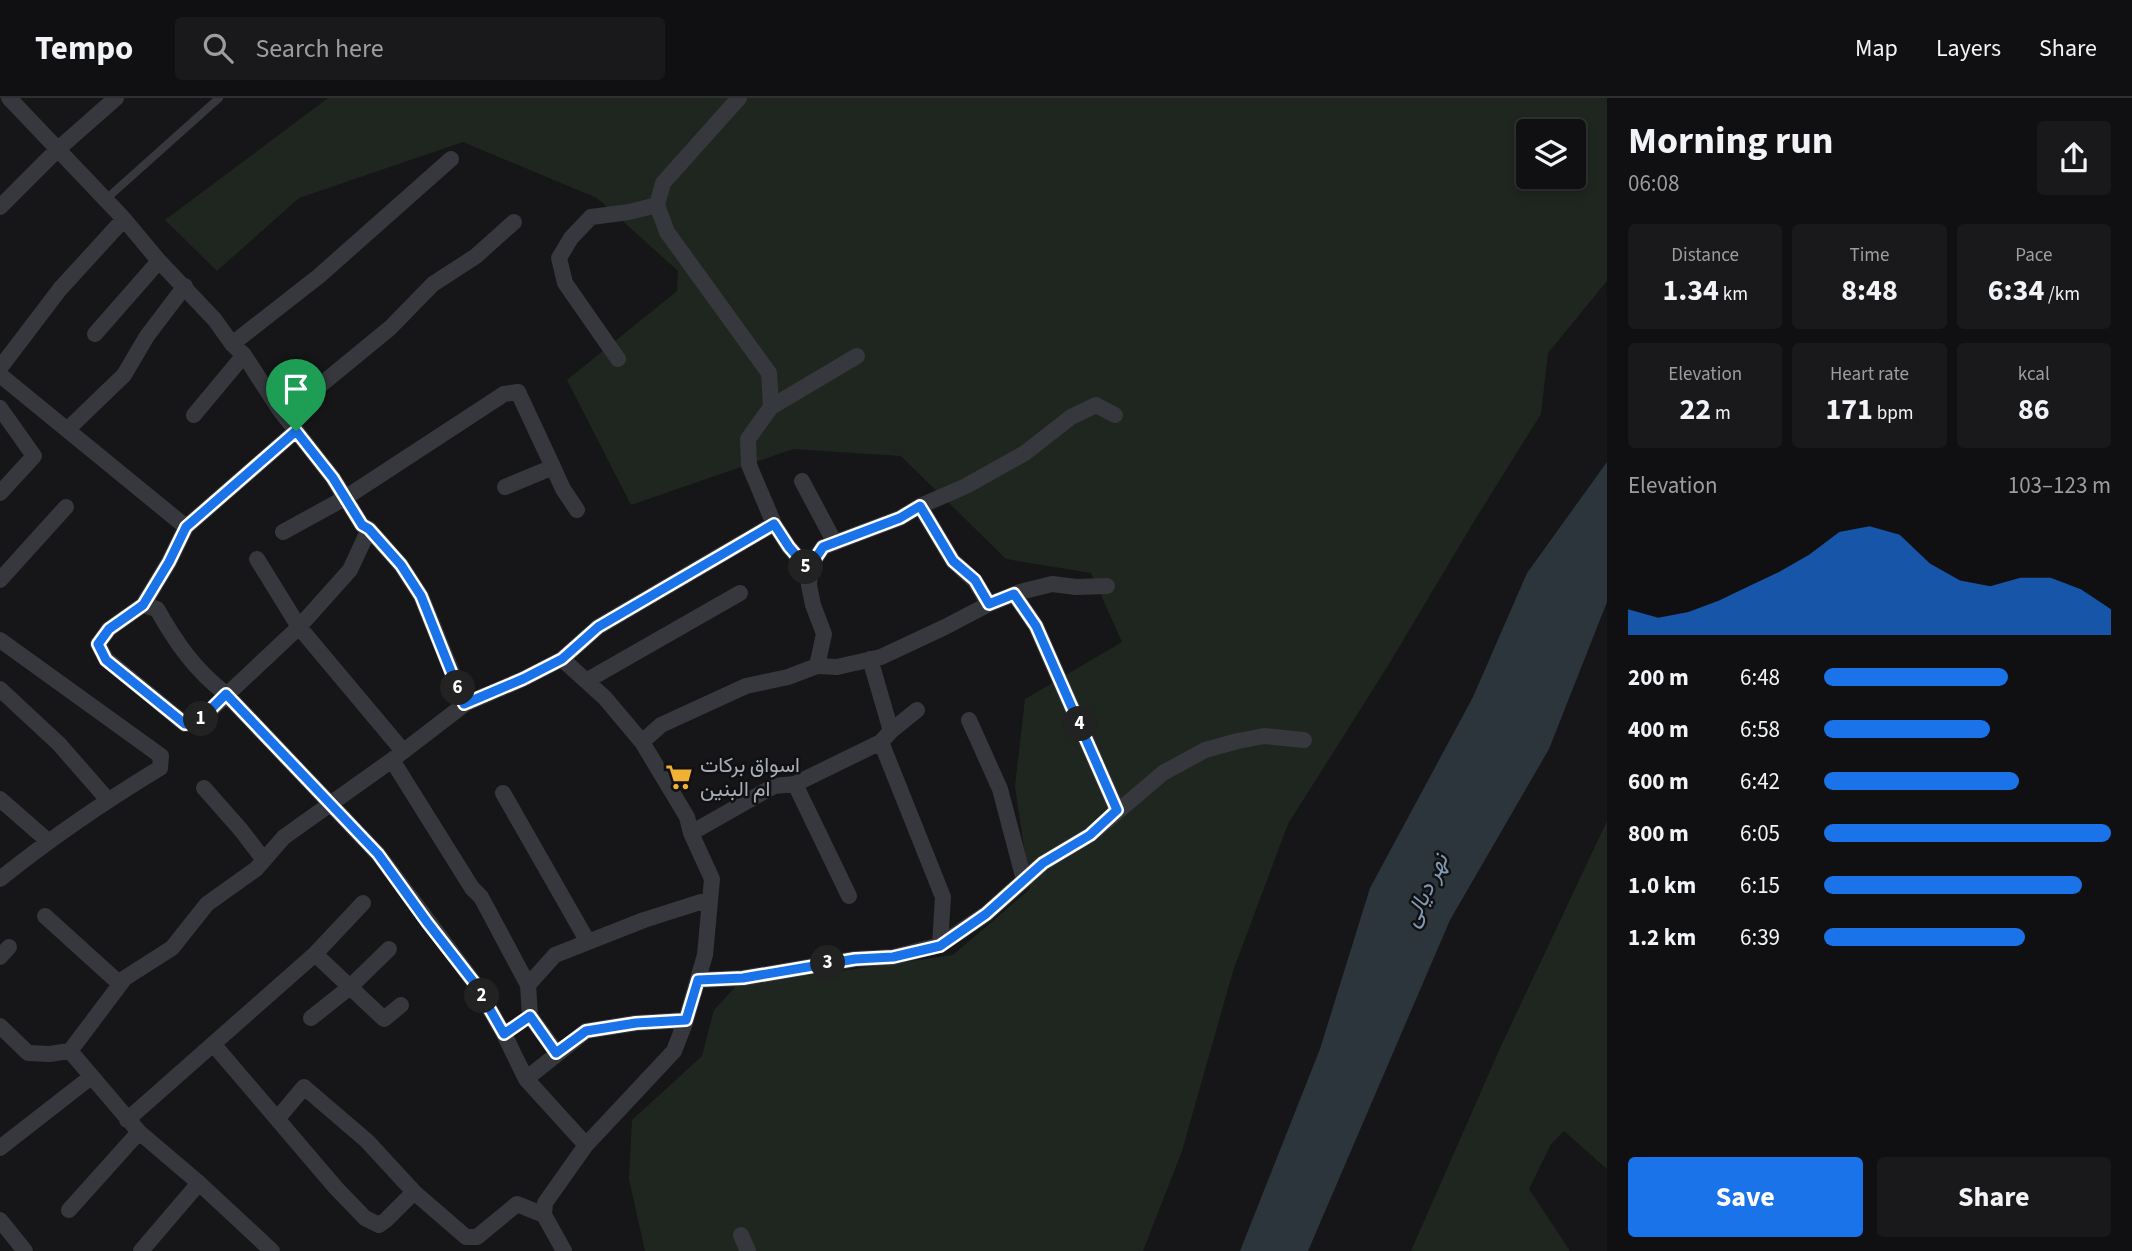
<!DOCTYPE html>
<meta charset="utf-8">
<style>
:root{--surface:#101012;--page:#19191b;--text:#f1f3f6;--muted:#9c9d9f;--line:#303032;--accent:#1a73e8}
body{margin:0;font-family:"Source Sans 3",Vazirmatn,sans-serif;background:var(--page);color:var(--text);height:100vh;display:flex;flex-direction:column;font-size:26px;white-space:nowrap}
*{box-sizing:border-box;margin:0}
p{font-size:23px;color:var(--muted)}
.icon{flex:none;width:38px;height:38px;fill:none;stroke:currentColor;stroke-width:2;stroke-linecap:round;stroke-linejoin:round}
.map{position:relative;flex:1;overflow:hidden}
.panel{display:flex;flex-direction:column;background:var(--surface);width:525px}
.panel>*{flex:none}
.tools{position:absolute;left:1516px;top:21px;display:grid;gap:14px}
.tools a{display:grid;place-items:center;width:70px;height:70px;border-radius:7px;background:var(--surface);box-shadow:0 4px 10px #0003,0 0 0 2px var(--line);font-size:35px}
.pin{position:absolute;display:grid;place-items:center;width:60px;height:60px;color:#fff;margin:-72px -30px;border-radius:50% 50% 50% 0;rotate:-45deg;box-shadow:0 0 7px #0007}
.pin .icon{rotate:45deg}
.km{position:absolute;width:35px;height:35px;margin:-18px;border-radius:50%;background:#222;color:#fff;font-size:19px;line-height:35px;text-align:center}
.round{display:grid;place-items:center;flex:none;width:74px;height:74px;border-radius:7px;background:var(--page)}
.headline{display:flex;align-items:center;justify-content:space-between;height:119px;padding:0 21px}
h1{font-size:38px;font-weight:700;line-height:52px}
.stats{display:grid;grid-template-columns:repeat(3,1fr);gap:10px;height:119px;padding:7px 21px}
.stats div{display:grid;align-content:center;border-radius:7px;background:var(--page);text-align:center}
.stats b{font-size:30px;font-weight:700}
.stats small{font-size:19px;font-weight:400}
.stats p{font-size:19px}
.chart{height:196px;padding:14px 21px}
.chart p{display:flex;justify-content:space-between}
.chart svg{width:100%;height:126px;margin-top:7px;fill:var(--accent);opacity:.7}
.action{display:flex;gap:14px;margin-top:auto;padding:14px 21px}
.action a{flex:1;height:80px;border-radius:7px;background:var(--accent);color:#fff;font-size:28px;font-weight:700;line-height:80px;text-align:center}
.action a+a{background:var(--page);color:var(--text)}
ul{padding:0 21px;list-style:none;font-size:23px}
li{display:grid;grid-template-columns:112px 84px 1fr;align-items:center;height:52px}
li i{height:18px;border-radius:9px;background:var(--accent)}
header{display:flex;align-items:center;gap:42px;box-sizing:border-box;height:98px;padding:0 35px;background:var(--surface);border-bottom:2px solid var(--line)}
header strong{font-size:33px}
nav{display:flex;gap:38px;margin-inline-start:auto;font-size:24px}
.search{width:490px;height:63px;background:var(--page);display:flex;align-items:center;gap:18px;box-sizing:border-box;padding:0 24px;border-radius:7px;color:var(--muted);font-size:26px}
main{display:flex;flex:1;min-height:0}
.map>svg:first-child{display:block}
.green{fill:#1e261f;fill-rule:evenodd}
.water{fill:#2c353c}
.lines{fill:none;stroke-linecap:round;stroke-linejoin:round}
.lane{stroke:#37383d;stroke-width:8}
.street{stroke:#37383d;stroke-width:16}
.route-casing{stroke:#fff;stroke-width:14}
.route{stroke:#1a73e8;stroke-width:9}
.labels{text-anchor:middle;stroke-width:5;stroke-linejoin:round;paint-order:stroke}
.poi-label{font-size:21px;fill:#a8adb8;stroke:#111113;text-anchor:start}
.water-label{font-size:23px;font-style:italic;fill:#7f9bb3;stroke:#111113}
</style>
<header>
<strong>Tempo</strong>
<div class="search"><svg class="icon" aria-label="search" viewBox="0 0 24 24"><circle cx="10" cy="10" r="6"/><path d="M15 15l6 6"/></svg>Search here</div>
<nav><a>Map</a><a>Layers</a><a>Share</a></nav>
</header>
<main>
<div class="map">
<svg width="1607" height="1153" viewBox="0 0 1607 1153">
<rect width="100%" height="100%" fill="#161618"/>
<path class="green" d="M 328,0 L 1607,0 L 1607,183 L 1548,255 L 1541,316 L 1473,425 L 1389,566 L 1288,726 L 1233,873 L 1182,1053 L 1143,1153 L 645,1153 L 629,1081 L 632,1022 L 702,958 L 714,912 L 736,888 L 953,857 L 1030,791 L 1015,688 L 1025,601 L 1122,544 L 1091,475 L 1006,461 L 901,358 L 793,351 L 631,407 L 567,282 L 677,193 L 678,173 L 597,100 L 463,44 L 299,100 L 217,173 L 165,122 ZM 1528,33 L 1573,33 L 1573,79 L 1528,79 Z
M 1607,723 L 1607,1071 L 1564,1033 L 1551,1046 L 1529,1091 L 1570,1153 L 1411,1153 L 1501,948 Z"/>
<path class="water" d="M 1607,364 L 1607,504 L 1549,651 L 1450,822 L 1308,1153 L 1240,1153 L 1320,951 L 1370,790 L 1473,599 L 1527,475 Z"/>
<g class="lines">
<path class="lane" d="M 105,102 L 219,0"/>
<path class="street" d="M 9,0 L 124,121 L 159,163 L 215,222 L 232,246 L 244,257 L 279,311 L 333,380 L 362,427 L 369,431 L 401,467 L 421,498 L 465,606 L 392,662 L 284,739 L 256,771 L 207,806 L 172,850 L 125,880 L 70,953
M 739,0 L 663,85 L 657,107 L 667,134 L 769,275 L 771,309
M 0,109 L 57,52 L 116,0
M 95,236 L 159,163
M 232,246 L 319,178 L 451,61
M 618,261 L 565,185 L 559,160 L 571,140 L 591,119 L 629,114 L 657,107
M 0,270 L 60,191 L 124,121
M 0,277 L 186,429
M 194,317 L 244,257
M 284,317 L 390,230 L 433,186 L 476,158 L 514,124
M 67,332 L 124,277 L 147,238 L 185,188
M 553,369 L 563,391 L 577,412
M 802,383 L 835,445
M 0,395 L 34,358 L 0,310
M 920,408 L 953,463 L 975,483 L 989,506
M 369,431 L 350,472 L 299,529 L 201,621 L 185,626 L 106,561 L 98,546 L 109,531 L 143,507 L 157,511 C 176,545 195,572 226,596 L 378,756 L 476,887 L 504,936 L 526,981 L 586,1047
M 283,434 L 345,400 L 504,296 L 518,294 L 553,369 L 505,389
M 257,461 L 299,529 L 403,653
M 810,473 L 789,449 L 774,426 L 749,367 L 748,341 L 771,309 L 857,258
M 0,482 L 66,409
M 1014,496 L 1036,528 L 1117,712
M 143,507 L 169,464 L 186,429 L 296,333
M 0,542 L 161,658 L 160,670 C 104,704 51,740 0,781
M 562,561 L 605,600 L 642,644 L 687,719 L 691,735 L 712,781 L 705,857 L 686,922 L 674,953 L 586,1047 L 545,1105 L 544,1117 L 564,1153
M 870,561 L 891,633
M 817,568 L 824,536 L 813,507 L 809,487 L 810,473 L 813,464 L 823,449 L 900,420 L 920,408 L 966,388 L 1025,355 L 1071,319 L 1096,307 L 1115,317
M 586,583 L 740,495
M 0,591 L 59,646 L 108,702
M 465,606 L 523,581 L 562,561 L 598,529 L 774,426
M 969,622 L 1000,691 L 1024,782
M 642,644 L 661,627 L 746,588 L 788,579 L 817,568 L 837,569 L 881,559 L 945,529 L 989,506 L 1020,494 L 1052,486 L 1076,489 L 1107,488
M 881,644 L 943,799 L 940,847
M 392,662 L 472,790 L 481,799 L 528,887 L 530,918 L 557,955
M 795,686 L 849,798
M 204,690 L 241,732 L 264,762
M 503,695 L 588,844
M 0,701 L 48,743
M 691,735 L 774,688 L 795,686 L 881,644 L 891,633 L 917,612
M 45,818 L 120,886
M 315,856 L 384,921 L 401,907
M 0,859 L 9,849
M 698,882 L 743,880 L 855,861 L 893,859 L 940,847 L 986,816 L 1043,765 L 1090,737 L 1163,675 L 1205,652 L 1238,643 L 1264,638 L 1304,642
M 528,887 L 555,857 L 644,822 L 710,801
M 311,920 L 350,889 L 389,851
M 0,928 L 28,955 L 49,956 L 70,953 L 139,1034 L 199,1085 L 272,1153
M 214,947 L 336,1090 L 365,1120 L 379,1127 L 386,1122 L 414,1094
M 526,981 L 586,933 L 636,925 L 686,922
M 278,1020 L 304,989 L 367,1043 L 414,1094 L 466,1139 L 477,1139 L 517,1106 L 544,1117
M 127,1022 L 315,856 L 363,805
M 0,1050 L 91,979
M 69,1112 L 139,1034
M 0,1122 L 25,1153
M 741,1137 L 748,1153
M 141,1153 L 199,1085"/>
</g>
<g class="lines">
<defs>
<path id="route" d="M 296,333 L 333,380 L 362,427 L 369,431 L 401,467 L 421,498 L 464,606 L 523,581 L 562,561 L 598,529 L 774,426 L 789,449 L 810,473 L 813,464 L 823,449 L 900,420 L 920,408 L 953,463 L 975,482 L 989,506 L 1014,496 L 1036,528 L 1117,712 L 1090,737 L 1043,765 L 986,816 L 940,848 L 893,859 L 855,861 L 743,880 L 698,882 L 686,922 L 636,925 L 586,933 L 556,955 L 530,918 L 504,936 L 476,887 L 427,824 L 378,756 L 226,596 L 201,621 L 185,626 L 106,562 L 98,546 L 109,531 L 143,507 L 169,464 L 186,429 Z"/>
</defs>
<use href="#route" class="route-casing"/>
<use href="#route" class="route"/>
</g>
<defs>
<symbol id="supermarket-bare" viewBox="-9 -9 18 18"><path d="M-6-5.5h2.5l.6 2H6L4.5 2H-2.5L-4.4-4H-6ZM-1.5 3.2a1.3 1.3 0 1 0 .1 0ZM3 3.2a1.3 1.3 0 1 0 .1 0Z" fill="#f2b134" stroke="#111113" stroke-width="2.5" paint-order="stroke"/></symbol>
</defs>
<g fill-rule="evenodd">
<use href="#supermarket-bare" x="660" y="660" width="38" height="38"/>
</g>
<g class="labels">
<g class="poi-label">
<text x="700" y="674">اسواق بركات<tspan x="700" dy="24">ام البنين</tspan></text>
</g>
<g class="water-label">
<text transform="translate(1425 792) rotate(-65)" y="8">نهر ديالى</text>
</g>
</g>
</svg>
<div class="tools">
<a><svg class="icon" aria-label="layers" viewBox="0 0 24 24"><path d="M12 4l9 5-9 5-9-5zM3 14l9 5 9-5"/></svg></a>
</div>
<div class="pin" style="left:296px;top:333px;background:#1e9e55"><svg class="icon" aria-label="arrive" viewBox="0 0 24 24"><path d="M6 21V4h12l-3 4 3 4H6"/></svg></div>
<b class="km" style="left:201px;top:621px">1</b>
<b class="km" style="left:482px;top:898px">2</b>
<b class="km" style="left:828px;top:865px">3</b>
<b class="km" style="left:1080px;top:626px">4</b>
<b class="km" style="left:806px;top:469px">5</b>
<b class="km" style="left:458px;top:590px">6</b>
</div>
<section class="panel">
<div class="headline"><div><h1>Morning run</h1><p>06:08</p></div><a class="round"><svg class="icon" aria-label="share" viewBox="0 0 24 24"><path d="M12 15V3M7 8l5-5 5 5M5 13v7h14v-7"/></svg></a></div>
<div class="stats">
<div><p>Distance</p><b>1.34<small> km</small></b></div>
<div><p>Time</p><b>8:48</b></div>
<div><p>Pace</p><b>6:34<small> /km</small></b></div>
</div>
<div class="stats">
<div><p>Elevation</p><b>22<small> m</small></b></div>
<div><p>Heart rate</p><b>171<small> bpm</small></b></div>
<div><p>kcal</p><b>86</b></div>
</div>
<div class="chart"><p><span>Elevation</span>103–123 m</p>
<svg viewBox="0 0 160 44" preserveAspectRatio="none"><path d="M0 44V35L10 38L20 36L30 32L40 27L50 22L60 16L70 8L80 6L90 9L100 19L110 25L120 27L130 24L140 24L150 28L160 35V44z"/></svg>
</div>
<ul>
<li><b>200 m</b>6:48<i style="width:64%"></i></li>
<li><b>400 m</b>6:58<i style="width:58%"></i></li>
<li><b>600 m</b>6:42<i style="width:68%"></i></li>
<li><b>800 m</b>6:05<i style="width:100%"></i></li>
<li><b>1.0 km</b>6:15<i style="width:90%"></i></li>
<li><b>1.2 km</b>6:39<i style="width:70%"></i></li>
</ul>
<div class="action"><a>Save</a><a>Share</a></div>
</section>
</main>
